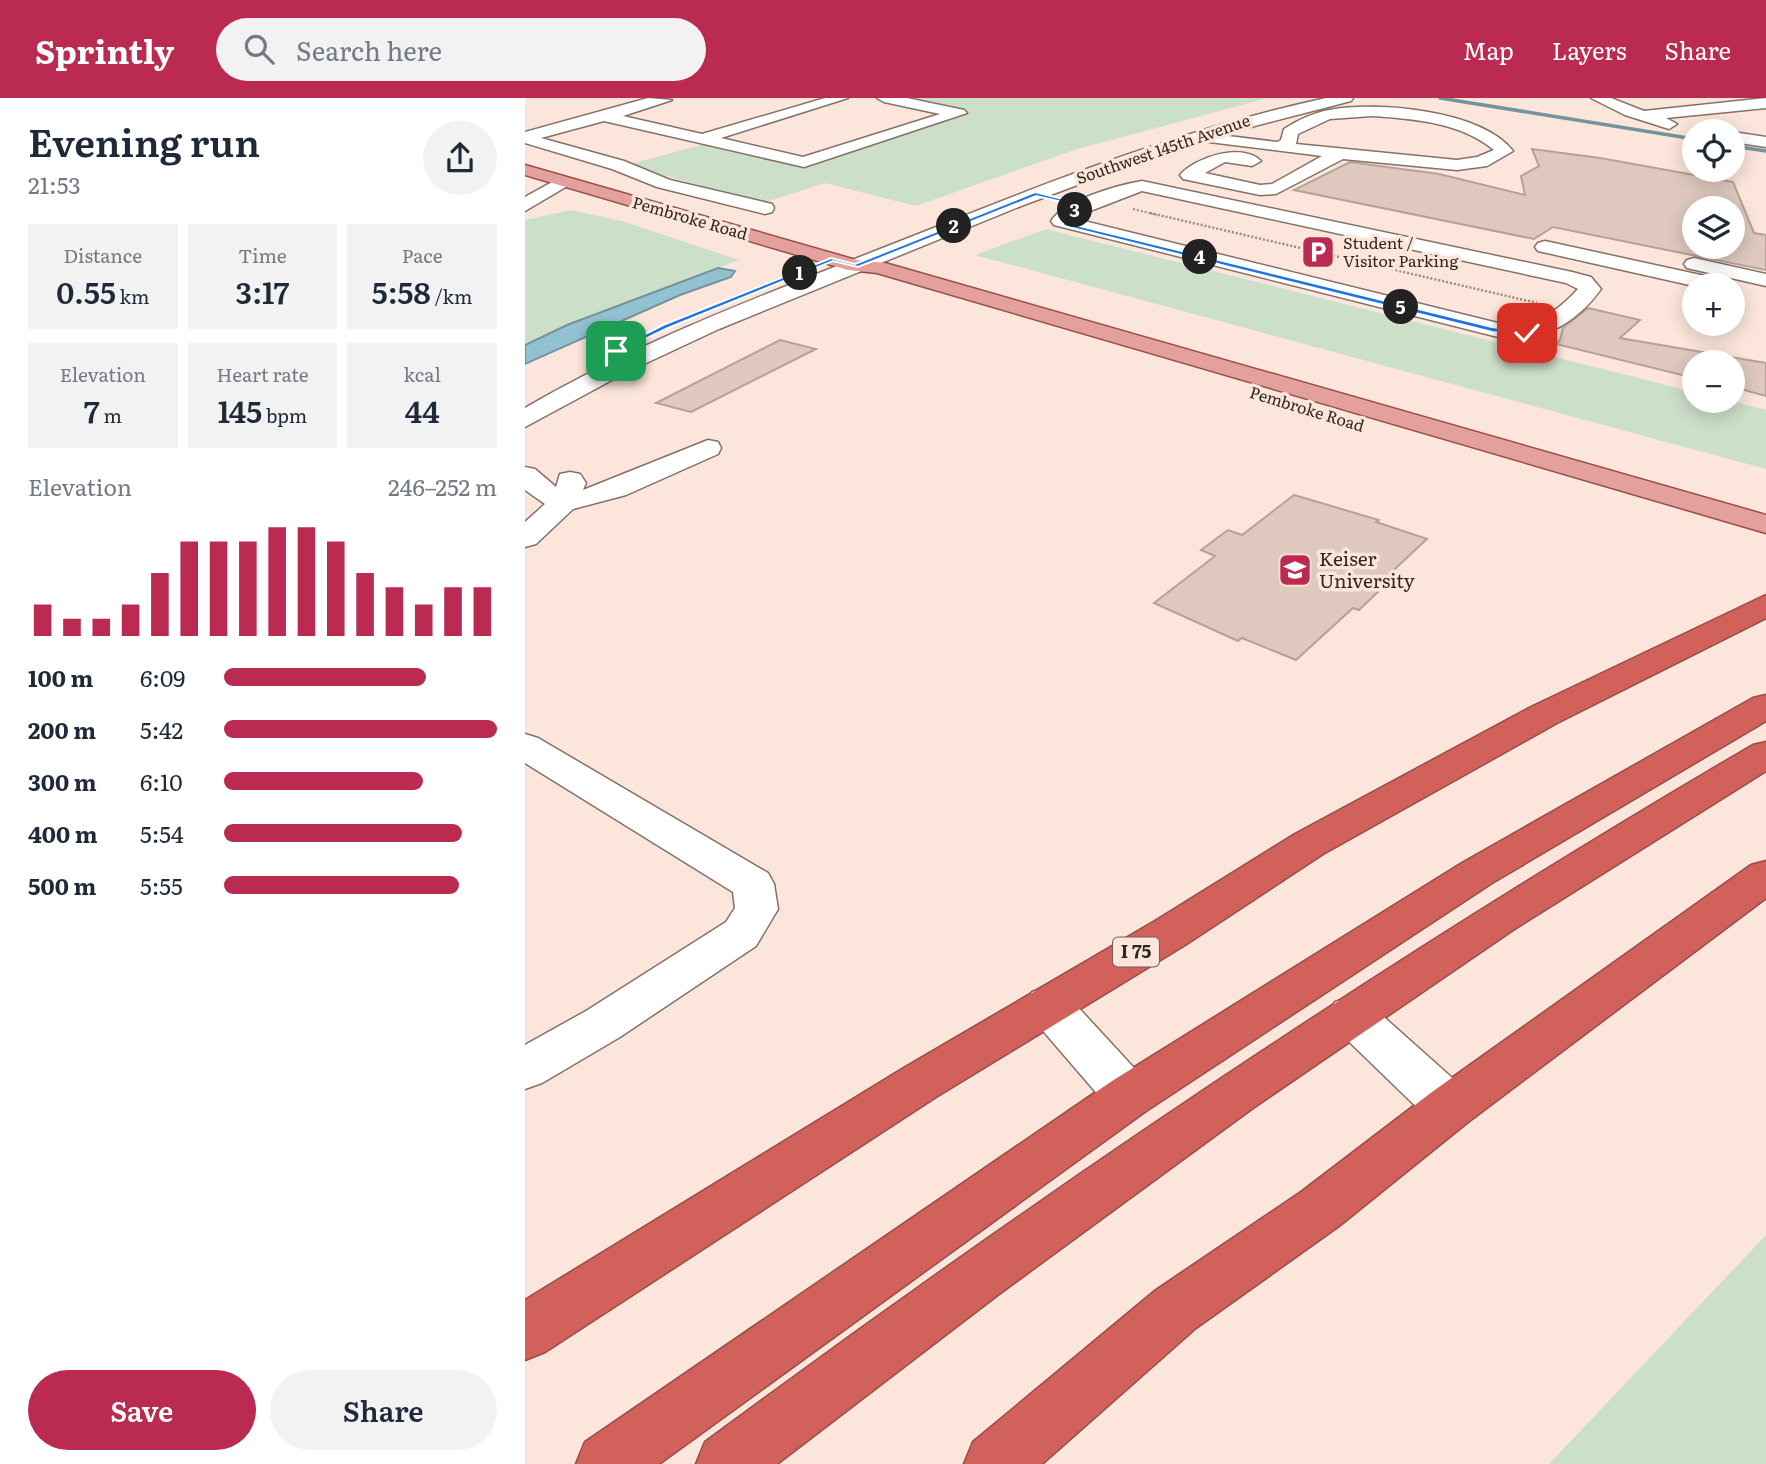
<!DOCTYPE html>
<meta charset="utf-8">
<style>
:root{--surface:#fff;--page:#f2f2f3;--text:#1f2937;--muted:#747a83;--accent:#bb2b51}
body{margin:0;font-family:Literata,serif;background:var(--page);color:var(--text);height:100vh;display:flex;flex-direction:column;font-size:26px;white-space:nowrap}
*{box-sizing:border-box;margin:0}
p{font-size:23px;color:var(--muted)}
.icon{flex:none;width:38px;height:38px;fill:none;stroke:currentColor;stroke-width:2;stroke-linecap:round;stroke-linejoin:round}
.map{position:relative;flex:1;overflow:hidden}
.panel{display:flex;flex-direction:column;background:var(--surface);width:525px}
.panel>*{flex:none}
.fabs{position:absolute;left:1157px;top:21px;display:grid;gap:14px}
.fabs a{display:grid;place-items:center;width:63px;height:63px;border-radius:50%;background:var(--surface);box-shadow:0 4px 18px #0003;font-size:35px}
.pin{position:absolute;display:grid;place-items:center;width:60px;height:60px;color:#fff;margin:-30px;border-radius:14px;box-shadow:0 4px 10px #0006}
.km{position:absolute;width:35px;height:35px;margin:-18px;border-radius:50%;background:#222;color:#fff;font-size:19px;line-height:35px;text-align:center}
.round{display:grid;place-items:center;flex:none;width:74px;height:74px;border-radius:37px;background:var(--page)}
.overview{display:flex;align-items:center;justify-content:space-between;height:119px;padding:0 28px}
h1{font-size:38px;font-weight:600;line-height:52px}
.figures{display:grid;grid-template-columns:repeat(3,1fr);gap:10px;height:119px;padding:7px 28px}
.figures div{display:grid;align-content:center;border-radius:0px;background:var(--page);text-align:center}
.figures b{font-size:30px;font-weight:600}
.figures small{font-size:19px;font-weight:400}
.figures p{font-size:19px}
.chart{height:196px;padding:14px 28px}
.chart p{display:flex;justify-content:space-between}
.chart svg{width:100%;height:126px;margin-top:7px;stroke:var(--accent);stroke-width:6}
.cta{display:flex;gap:14px;margin-top:auto;padding:14px 28px}
.cta a{flex:1;height:80px;border-radius:42px;background:var(--accent);color:#fff;font-size:28px;font-weight:600;line-height:80px;text-align:center}
.cta a+a{background:var(--page);color:var(--text)}
ul{padding:0 28px;list-style:none;font-size:23px}
li{display:grid;grid-template-columns:112px 84px 1fr;align-items:center;height:52px}
li i{height:18px;border-radius:9px;background:var(--accent)}
header{display:flex;align-items:center;gap:42px;box-sizing:border-box;height:98px;padding:0 35px;background:var(--accent);color:#fff}
header strong{font-size:33px}
nav{display:flex;gap:38px;margin-inline-start:auto;font-size:24px}
.search{width:490px;height:63px;background:var(--page);display:flex;align-items:center;gap:18px;box-sizing:border-box;padding:0 24px;border-radius:38px;color:var(--muted);font-size:26px}
main{display:flex;flex:1;min-height:0}
.map>svg:first-child{display:block}
.green{fill:#ccdfc9}
.water{fill:#92c1d1;stroke:#75939d;stroke-width:2}
.lines{fill:none;stroke-linecap:round;stroke-linejoin:round}
.stream{stroke:#75939d;stroke-width:3.5}
.building{fill:#dfc9be;stroke:#b7a298;stroke-width:2;fill-rule:evenodd}
.minor-casing{stroke:#847167;stroke-width:3}
.major-casing{stroke:#994d48;stroke-width:3}
.highway-casing{stroke:#994d48;stroke-width:3}
.path-far1{stroke:#9a8a82;stroke-width:2;stroke-dasharray:2 2;stroke-linecap:butt}
.path{stroke:#9a8a82;stroke-width:2.5;stroke-dasharray:2 2;stroke-linecap:butt}
.minor{fill:#fff;fill-rule:evenodd}
.major{fill:#e4a09d;fill-rule:evenodd}
.highway{fill:#d2615c;fill-rule:evenodd}
.route{fill:#1a73e8;stroke:#fff;stroke-width:2}
.labels{text-anchor:middle;stroke-width:7;stroke-linejoin:round;paint-order:stroke}
.far-street-label{font-size:16px;fill:#302723;stroke:#fce6db}
.far-poi-label{font-size:16px;fill:#302723;stroke:#fce6db;text-anchor:start}
.shield{fill:#fce6db;stroke:#6d605a;stroke-width:2}
.shield-label{font-size:18px;font-weight:bold;fill:#302723}
.poi-label{font-size:19px;fill:#302723;stroke:#fce6db;text-anchor:start}
</style>
<header>
<strong>Sprintly</strong>
<div class="search"><svg class="icon" aria-label="search" viewBox="0 0 24 24"><circle cx="10" cy="10" r="6"/><path d="M15 15l6 6"/></svg>Search here</div>
<nav><a>Map</a><a>Layers</a><a>Share</a></nav>
</header>
<main>
<section class="panel">
<div class="overview"><div><h1>Evening run</h1><p>21:53</p></div><a class="round"><svg class="icon" aria-label="share" viewBox="0 0 24 24"><path d="M12 15V3M7 8l5-5 5 5M5 13v7h14v-7"/></svg></a></div>
<div class="figures">
<div><p>Distance</p><b>0.55<small> km</small></b></div>
<div><p>Time</p><b>3:17</b></div>
<div><p>Pace</p><b>5:58<small> /km</small></b></div>
</div>
<div class="figures">
<div><p>Elevation</p><b>7<small> m</small></b></div>
<div><p>Heart rate</p><b>145<small> bpm</small></b></div>
<div><p>kcal</p><b>44</b></div>
</div>
<div class="chart"><p><span>Elevation</span>246–252 m</p>
<svg viewBox="0 0 160 44" preserveAspectRatio="none"><path d="M5 44V33M15 44V38M25 44V38M35 44V33M45 44V22M55 44V11M65 44V11M75 44V11M85 44V6M95 44V6M105 44V11M115 44V22M125 44V27M135 44V33M145 44V27M155 44V27"/></svg>
</div>
<ul>
<li><b>100 m</b>6:09<i style="width:74%"></i></li>
<li><b>200 m</b>5:42<i style="width:100%"></i></li>
<li><b>300 m</b>6:10<i style="width:73%"></i></li>
<li><b>400 m</b>5:54<i style="width:87%"></i></li>
<li><b>500 m</b>5:55<i style="width:86%"></i></li>
</ul>
<div class="cta"><a>Save</a><a>Share</a></div>
</section>
<div class="map">
<svg width="1241" height="1366" viewBox="0 0 1241 1366">
<rect width="100%" height="100%" fill="#fce6db"/>
<path class="green" d="M 373,0 L 743,0 L 549,52 L 391,108 L 300,85 L 238,105 L 102,67 L 183,45 L 279,68 L 444,15 Z
M 46,112 L 97,123 L 214,162 L 42,227 L 0,247 L 0,122 Z
M 521,131 L 1169,294 L 1169,303 L 1206,303 L 1241,312 L 1241,371 L 450,157 Z
M 1241,1137 L 1241,1366 L 1024,1366 Z"/>
<path class="water" d="M 193,170 L 210,173 L 206,179 L 155,197 L 0,266 L 0,247 L 42,227 Z"/>
<g class="lines">
<path class="stream" d="M 915,0 L 1169,41
M 1208,48 L 1241,53"/>
</g>
<path class="building" d="M 1007,51 L 1075,60 L 1208,84 L 1229,135 L 1241,137 L 1241,172 L 1028,129 L 1009,141 L 769,92 L 825,64 L 914,76 L 1000,97 L 996,78 L 1014,68 ZM 1169,110 L 1208,110 L 1208,149 L 1169,149 Z
M 1063,210 L 1115,222 L 1095,240 L 1241,265 L 1241,298 L 1208,289 L 1208,264 L 1169,264 L 1169,280 L 1031,246 L 1035,242 L 1038,230 Z
M 255,242 L 291,251 L 166,314 L 131,305 Z
M 769,397 L 854,422 L 851,424 L 902,441 L 854,486 L 859,488 L 834,512 L 828,510 L 771,562 L 717,540 L 713,543 L 629,505 L 690,458 L 676,452 L 703,432 L 717,437 Z"/>
<g class="lines">
<defs>
<path id="minor" d="M 123,0 L 147,2 L 98,18 L 177,36 L 300,0 L 323,0 L 196,40 L 278,59 L 415,16 L 359,4 L 352,0 L 382,0 L 439,12 L 442,15 L 279,69 L 79,23 L 16,40 L 99,63 L 145,82 L 247,106 L 249,110 L 247,114 L 240,116 L 132,89 L 87,71 L 0,45 L 0,34 Z
M 801,0 L 828,0 L 826,3 L 695,37 L 752,44 L 756,42 L 759,31 C 773,22 788,15 804,12 C 852,3 956,12 988,53 L 962,68 L 932,72 L 818,61 L 751,96 L 735,97 L 658,81 L 655,77 C 670,59 718,44 736,63 L 727,68 L 700,64 L 680,75 L 735,87 L 747,86 L 797,58 L 676,43 L 657,48 L 496,108 L 194,231 L 100,275 L 0,329 L 0,310 C 119,241 246,194 373,144 C 513,88 653,32 801,0 ZM 847,18 C 889,21 935,24 969,52 L 952,59 L 932,62 L 771,46 L 773,36 L 805,21 Z
M 1066,0 L 1086,0 L 1119,13 L 1241,0 L 1241,10 L 1141,20 L 1152,26 L 1144,31 L 1100,17 Z
M 1208,34 L 1241,39 L 1241,49 L 1208,44 Z
M 38,78 L 47,83 L 44,87 L 0,113 L 0,99 Z
M 617,83 L 1047,174 L 1066,179 L 1076,191 C 1055,221 1022,242 985,242 L 529,127 L 526,123 C 539,102 593,87 617,83 ZM 617,93 L 1041,185 L 1053,191 C 1035,211 1012,228 985,228 L 547,120 Z
M 1020,143 L 1194,181 L 1205,187 L 1169,188 L 1013,153 L 1010,149 L 1013,145 Z
M 1169,160 L 1241,176 L 1241,188 L 1162,170 L 1159,166 L 1162,162 Z
M 183,342 L 193,344 L 196,350 L 193,356 L 101,397 L 48,411 L 11,446 L 0,449 L 0,424 L 20,406 L 0,392 L 0,369 L 10,371 L 31,389 L 35,376 L 45,374 L 55,376 L 61,385 L 58,392 Z
M 0,636 L 13,640 L 243,775 L 249,786 L 253,811 L 231,848 L 95,939 L 17,985 L 0,991 L 0,947 L 61,913 L 201,824 L 210,810 L 208,794 L 0,665 Z
M 523,889 L 539,894 L 621,983 L 629,998 L 621,1013 L 604,1019 L 587,1013 L 507,920 L 500,907 L 507,894 Z
M 826,899 L 842,904 L 943,994 L 950,1009 L 943,1024 L 925,1030 L 907,1024 L 810,930 L 803,917 L 810,904 Z"/>
<path id="major" d="M 0,67 L 331,162 L 360,165 L 1241,417 L 1241,435 L 352,175 L 323,172 L 0,77 Z"/>
<path id="highway" d="M 1241,497 L 1241,520 L 1032,625 L 798,756 L 660,847 L 411,999 L 20,1254 L 0,1262 L 0,1202 L 377,971 L 630,823 L 770,736 L 1006,609 Z
M 1241,597 L 1241,623 L 967,785 L 621,1013 L 134,1366 L 51,1366 L 60,1344 L 587,983 L 937,765 L 1228,600 Z
M 1241,644 L 1241,673 L 988,832 L 728,1010 L 474,1196 L 252,1366 L 171,1366 L 180,1344 C 518,1094 865,859 1228,647 Z
M 1241,763 L 1241,800 L 943,1024 L 814,1128 L 671,1230 L 517,1366 L 439,1366 L 448,1344 L 631,1192 L 776,1094 L 907,994 L 1226,767 Z"/>
</defs>
<use href="#minor" class="minor-casing"/>
<use href="#major" class="major-casing"/>
<use href="#highway" class="highway-casing"/>
<path class="path-far1" d="M 608,111 L 632,117"/>
<path class="path" d="M 625,115 L 1012,205"/>
<use href="#minor" class="minor"/>
<use href="#major" class="major"/>
<use href="#highway" class="highway"/>
</g>
<path class="route" d="M 510,94 L 562,107 L 539,119 L 543,125 L 967,229 L 1005,235 L 967,234 L 539,128 L 534,118 L 555,108 L 511,98 L 333,169 L 308,163 L 143,230 L 93,254 L 87,253 L 138,227 L 306,160 L 330,166 Z"/>
<defs>
<symbol id="parking-square" viewBox="-11 -11 22 22"><rect x="-9" y="-9" width="18" height="18" rx="4" fill="#bb2b51" stroke="#fce6db"/><path d="M-3.5-5.5H1a3.5 3.5 0 0 1 0 7H-1V5.5H-3.5ZM-1-3.4V-.6H.8a1.4 1.4 0 0 0 0-2.8Z" fill="#fff"/></symbol>
<symbol id="university-square" viewBox="-11 -11 22 22"><rect x="-9" y="-9" width="18" height="18" rx="4" fill="#bb2b51" stroke="#fce6db"/><path d="M0-5L7-2L0 1L-7-2ZM-4 1L0 2.5L4 1V4Q0 6-4 4Z" fill="#fff"/></symbol>
</defs>
<g fill-rule="evenodd">
<use href="#parking-square" x="774" y="135" width="38" height="38"/>
<use href="#university-square" x="751" y="453" width="38" height="38"/>
</g>
<g class="labels">
<g class="far-street-label">
<text transform="translate(638 51) rotate(-19)" y="6">Southwest 145th Avenue</text>
<text transform="translate(165 120) rotate(16)" y="6">Pembroke Road</text>
<text transform="translate(782 311) rotate(17)" y="6">Pembroke Road</text>
</g>
<g class="far-poi-label">
<text x="818" y="151">Student /<tspan x="818" dy="18">Visitor Parking</tspan></text>
</g>
<rect class="shield" x="588" y="839.5" width="46" height="29" rx="5"/>
<g class="shield-label">
<text x="611" y="860">I 75</text>
</g>
<g class="poi-label">
<text x="794" y="468">Keiser<tspan x="794" dy="22">University</tspan></text>
</g>
</g>
</svg>
<div class="fabs">
<a><svg class="icon" aria-label="locate" viewBox="0 0 24 24"><circle cx="12" cy="12" r="6"/><path d="M12 2v4M12 18v4M2 12h4M18 12h4"/></svg></a>
<a><svg class="icon" aria-label="layers" viewBox="0 0 24 24"><path d="M12 4l9 5-9 5-9-5zM3 14l9 5 9-5"/></svg></a>
<a>+</a>
<a>−</a>
</div>
<div class="pin" style="left:91px;top:253px;background:#1e9e55"><svg class="icon" aria-label="arrive" viewBox="0 0 24 24"><path d="M6 21V4h12l-3 4 3 4H6"/></svg></div>
<div class="pin" style="left:1002px;top:235px;background:#d93025"><svg class="icon" aria-label="check" viewBox="0 0 24 24"><path d="M5 12l5 5 9-10"/></svg></div>
<b class="km" style="left:275px;top:175px">1</b>
<b class="km" style="left:429px;top:128px">2</b>
<b class="km" style="left:550px;top:112px">3</b>
<b class="km" style="left:675px;top:159px">4</b>
<b class="km" style="left:876px;top:209px">5</b>
</div>
</main>
